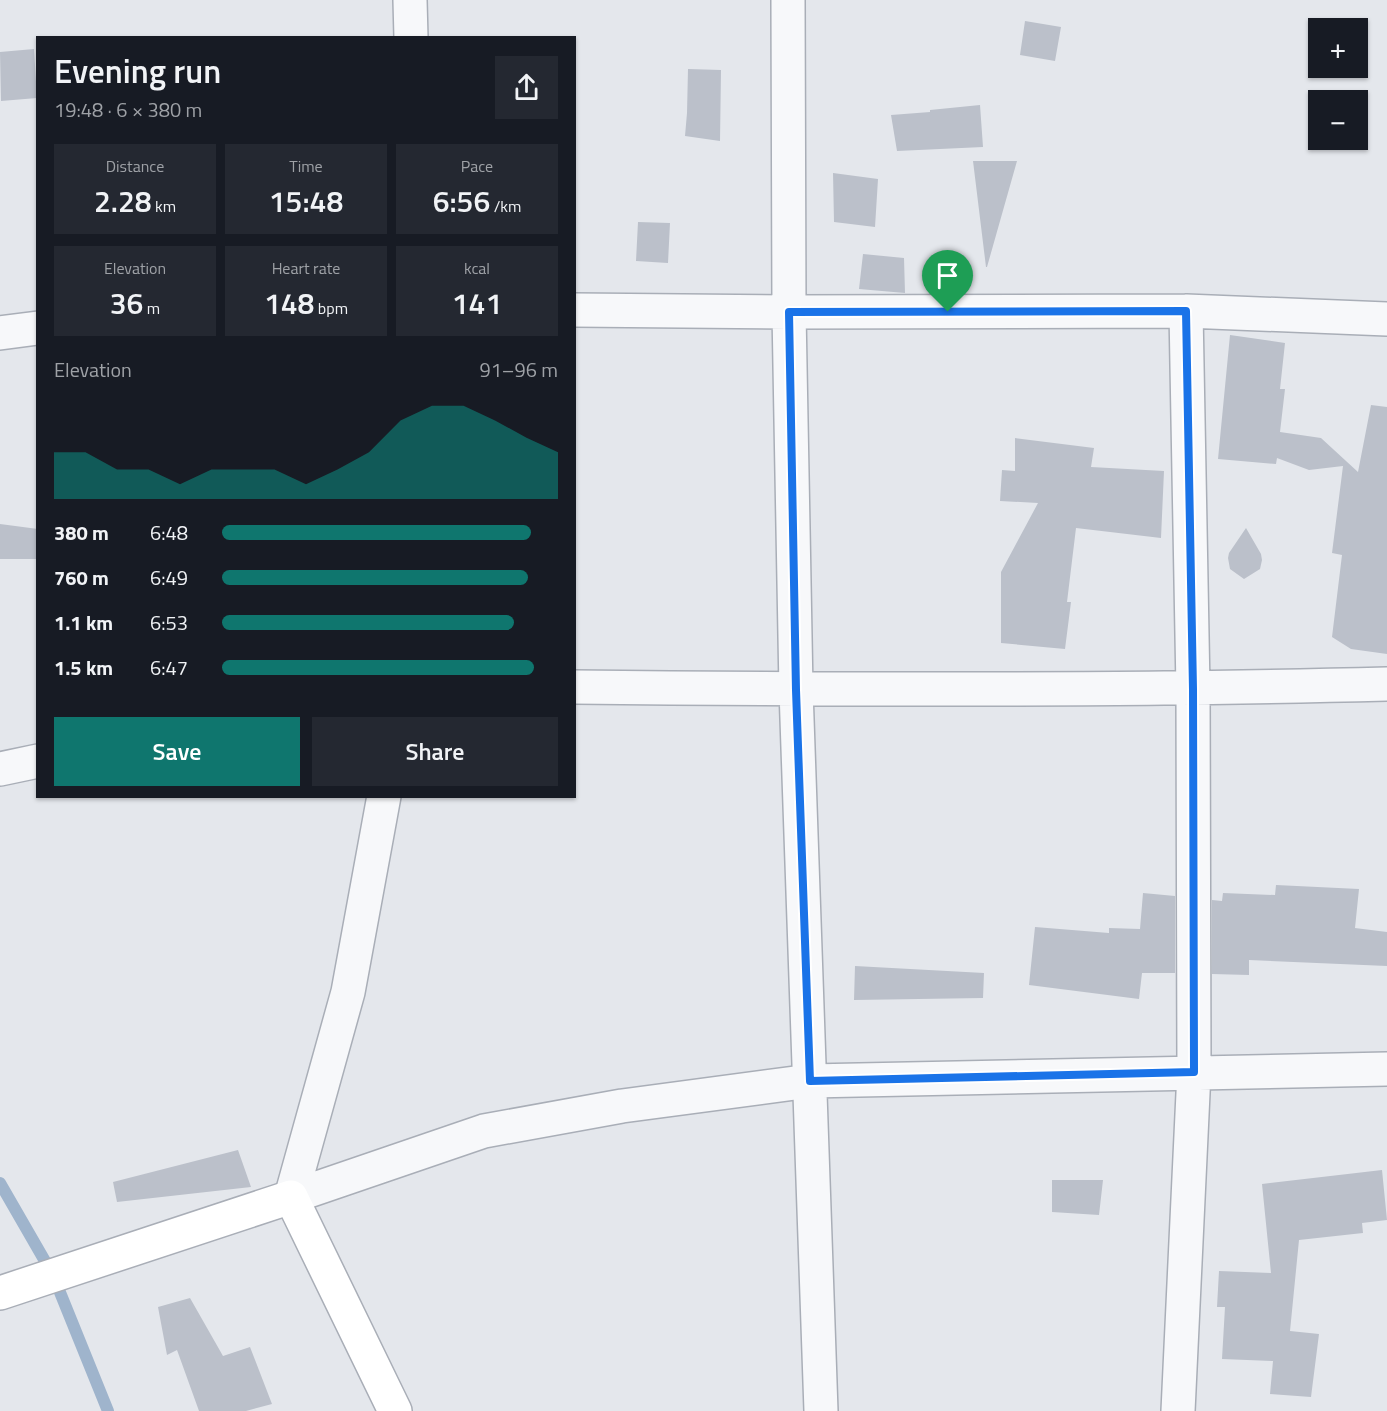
<!DOCTYPE html>
<meta charset="utf-8">
<style>
:root{--surface:#171b24;--page:#242831;--text:#f1f3f6;--muted:#9ea1a6;--accent:#0f766e}
body{margin:0;font-family:"Titillium Web",sans-serif;background:var(--page);color:var(--text);height:100vh;display:flex;flex-direction:column;font-size:22px;white-space:nowrap}
*{box-sizing:border-box;margin:0}
p{font-size:20px;color:var(--muted)}
.icon{flex:none;width:33px;height:33px;fill:none;stroke:currentColor;stroke-width:2;stroke-linecap:round;stroke-linejoin:round}
.map{position:relative;flex:1;overflow:hidden}
.side{position:absolute;left:36px;top:36px;width:540px;height:762px;display:flex;flex-direction:column;background:var(--surface);border-radius:0px;box-shadow:0 2px 4px #0004}
.side>*{flex:none}
.buttons{position:absolute;left:1308px;top:18px;display:grid;gap:12px}
.buttons a{display:grid;place-items:center;width:60px;height:60px;border-radius:0px;background:var(--surface);box-shadow:0 2px 4px #0004;font-size:30px}
.pin{position:absolute;display:grid;place-items:center;width:51px;height:51px;color:#fff;margin:-62px -26px;border-radius:50% 50% 50% 0;rotate:-45deg;box-shadow:0 0 6px #0007}
.pin .icon{rotate:45deg}
.round{display:grid;place-items:center;flex:none;width:63px;height:63px;border-radius:0px;background:var(--page)}
.summary{display:flex;align-items:center;justify-content:space-between;height:102px;padding:0 18px}
h1{font-size:33px;font-weight:600;line-height:45px}
.stats{display:grid;grid-template-columns:repeat(3,1fr);gap:9px;height:102px;padding:6px 18px}
.stats div{display:grid;align-content:center;border-radius:0px;background:var(--page);text-align:center}
.stats b{font-size:30px;font-weight:600}
.stats small{font-size:16px;font-weight:400}
.stats p{font-size:16px}
.chart{height:168px;padding:12px 18px}
.chart p{display:flex;justify-content:space-between}
.chart svg{width:100%;height:108px;margin-top:6px;fill:var(--accent);opacity:.7}
.button{display:flex;gap:12px;margin-top:auto;padding:12px 18px}
.button a{flex:1;height:69px;border-radius:0px;background:var(--accent);color:#fff;font-size:24px;font-weight:600;line-height:69px;text-align:center}
.button a+a{background:var(--page);color:var(--text)}
ul{padding:0 18px;list-style:none;font-size:20px}
li{display:grid;grid-template-columns:96px 72px 1fr;align-items:center;height:45px}
li i{height:15px;border-radius:8px;background:var(--accent)}
.map>svg:first-child{display:block}
.lines{fill:none;stroke-linecap:round;stroke-linejoin:round}
.stream{stroke:#9fb4cc;stroke-width:12}
.building{fill:#bbc0ca}
.minor-casing{stroke:#a9aeb7;stroke-width:36}
.secondary-casing{stroke:#a9aeb7;stroke-width:36}
.minor{stroke:#f7f8fa;stroke-width:33}
.secondary{stroke:#fff;stroke-width:33}
.route-casing{stroke:#fff;stroke-width:12}
.route{stroke:#1a73e8;stroke-width:8}
</style>
<div class="map">
<svg width="1387" height="1411" viewBox="0 0 1387 1411">
<rect width="100%" height="100%" fill="#e4e7ec"/>
<g class="lines">
<path class="stream" d="M 0,1183 L 53,1275 L 108,1411"/>
</g>
<path class="building" d="M 1025,21 L 1061,27 L 1055,61 L 1020,55 Z
M 34,49 L 37,98 L 1,101 L 0,52 Z
M 688,69 L 721,70 L 720,141 L 685,136 L 687,113 Z
M 980,105 L 983,147 L 897,151 L 891,115 L 930,112 L 930,110 Z
M 973,161 L 1017,161 L 987,267 L 986,267 Z
M 833,173 L 878,179 L 875,227 L 834,222 Z
M 638,222 L 670,223 L 668,263 L 636,261 Z
M 863,254 L 904,258 L 905,293 L 859,289 Z
M 1230,335 L 1285,343 L 1280,389 L 1285,389 L 1280,432 L 1321,438 L 1358,472 L 1371,405 L 1387,407 L 1387,654 L 1351,649 L 1332,637 L 1342,555 L 1332,553 L 1343,466 L 1309,470 L 1277,458 L 1276,464 L 1218,459 Z
M 1015,438 L 1094,448 L 1091,467 L 1164,471 L 1161,538 L 1076,528 L 1067,602 L 1071,602 L 1065,649 L 1001,643 L 1001,572 L 1038,503 L 1000,501 L 1002,470 L 1015,471 Z
M 0,524 L 38,529 L 38,559 L 0,559 Z
M 1246,528 L 1261,554 L 1262,560 L 1260,569 L 1244,579 L 1230,569 L 1228,558 L 1229,553 Z
M 1276,885 L 1359,889 L 1355,928 L 1387,932 L 1387,966 L 1249,960 L 1249,975 L 1212,974 L 1212,900 L 1222,901 L 1223,893 L 1275,895 Z
M 1143,893 L 1175,896 L 1175,973 L 1142,973 L 1139,999 L 1029,985 L 1035,927 L 1109,933 L 1109,928 L 1140,929 Z
M 855,966 L 984,973 L 983,998 L 854,1000 Z
M 238,1150 L 251,1187 L 117,1202 L 113,1182 Z
M 1382,1170 L 1387,1220 L 1362,1223 L 1363,1233 L 1299,1240 L 1290,1331 L 1319,1334 L 1311,1397 L 1270,1394 L 1273,1361 L 1222,1359 L 1225,1307 L 1217,1307 L 1219,1271 L 1271,1273 L 1262,1184 Z
M 1052,1180 L 1103,1180 L 1099,1215 L 1052,1212 Z
M 190,1298 L 223,1356 L 250,1347 L 272,1404 L 246,1411 L 199,1411 L 177,1350 L 167,1355 L 158,1307 Z"/>
<g class="lines">
<defs>
<path id="minor" d="M 410,0 L 411,38
M 788,0 L 789,312 L 796,690 L 821,1411
M 574,310 L 789,312 L 1186,311 L 1387,319
M 0,333 L 38,328
M 574,687 C 845,690 1116,691 1387,684
M 0,769 L 38,761
M 291,1197 L 484,1131 L 622,1106 L 810,1081 L 1387,1069
M 291,1197 L 348,992 L 384,796
M 1178,1411 L 1194,1072 L 1193,689 L 1186,311"/>
<path id="secondary" d="M 0,1293 L 291,1197 L 395,1411"/>
</defs>
<use href="#minor" class="minor-casing"/>
<use href="#secondary" class="secondary-casing"/>
<use href="#minor" class="minor"/>
<use href="#secondary" class="secondary"/>
</g>
<g class="lines">
<defs>
<path id="route" d="M 1186,311 L 1193,689 L 1194,1072 L 810,1081 L 796,690 L 789,312 Z"/>
</defs>
<use href="#route" class="route-casing"/>
<use href="#route" class="route"/>
</g>
</svg>
<div class="buttons">
<a>+</a>
<a>−</a>
</div>
<div class="pin" style="left:948px;top:312px;background:#1e9e55"><svg class="icon" aria-label="arrive" viewBox="0 0 24 24"><path d="M6 21V4h12l-3 4 3 4H6"/></svg></div>
<section class="side">
<div class="summary"><div><h1>Evening run</h1><p>19:48 · 6 × 380 m</p></div><a class="round"><svg class="icon" aria-label="share" viewBox="0 0 24 24"><path d="M12 15V3M7 8l5-5 5 5M5 13v7h14v-7"/></svg></a></div>
<div class="stats">
<div><p>Distance</p><b>2.28<small> km</small></b></div>
<div><p>Time</p><b>15:48</b></div>
<div><p>Pace</p><b>6:56<small> /km</small></b></div>
</div>
<div class="stats">
<div><p>Elevation</p><b>36<small> m</small></b></div>
<div><p>Heart rate</p><b>148<small> bpm</small></b></div>
<div><p>kcal</p><b>141</b></div>
</div>
<div class="chart"><p><span>Elevation</span>91–96 m</p>
<svg viewBox="0 0 160 44" preserveAspectRatio="none"><path d="M0 44V25L10 25L20 32L30 32L40 38L50 32L60 32L70 32L80 38L90 32L100 25L110 12L120 6L130 6L140 12L150 19L160 25V44z"/></svg>
</div>
<ul>
<li><b>380 m</b>6:48<i style="width:92%"></i></li>
<li><b>760 m</b>6:49<i style="width:91%"></i></li>
<li><b>1.1 km</b>6:53<i style="width:87%"></i></li>
<li><b>1.5 km</b>6:47<i style="width:93%"></i></li>
</ul>
<div class="button"><a>Save</a><a>Share</a></div>
</section>
</div>
